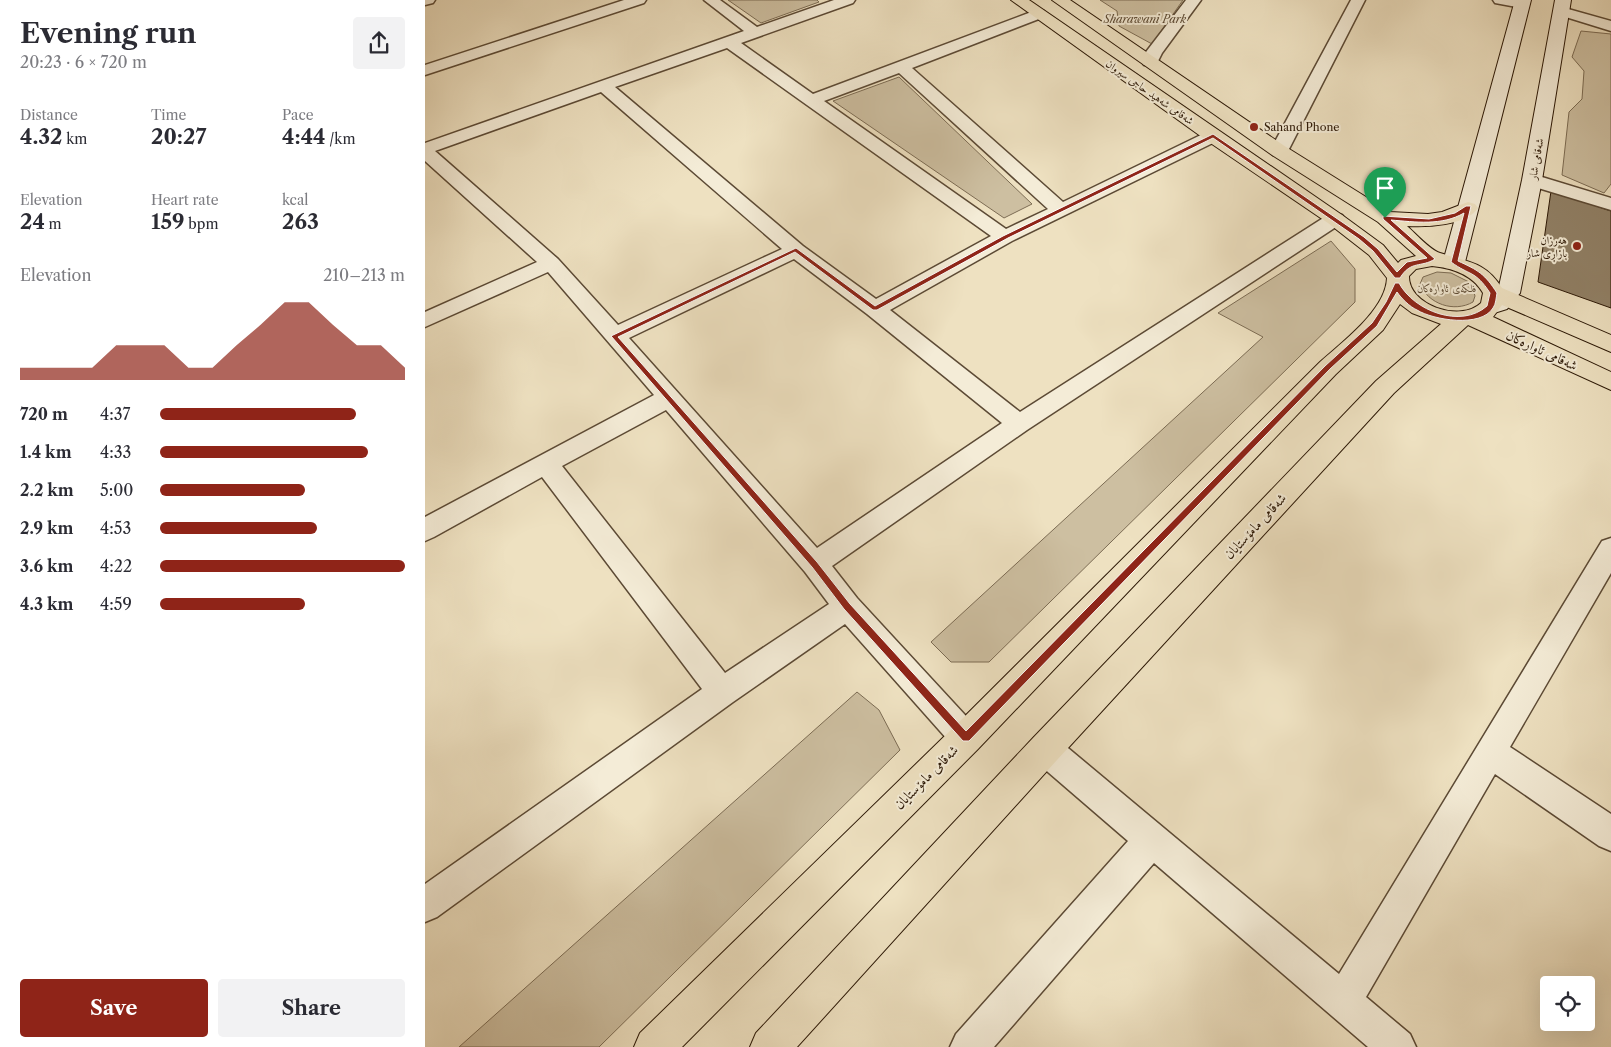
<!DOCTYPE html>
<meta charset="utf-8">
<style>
:root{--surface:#fff;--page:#f2f2f3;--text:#2b2b33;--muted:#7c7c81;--accent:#8f2418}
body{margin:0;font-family:"Libre Caslon Text",Amiri,serif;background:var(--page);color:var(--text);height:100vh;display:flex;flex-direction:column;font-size:19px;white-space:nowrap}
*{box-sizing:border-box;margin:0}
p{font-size:16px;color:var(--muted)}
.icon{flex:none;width:28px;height:28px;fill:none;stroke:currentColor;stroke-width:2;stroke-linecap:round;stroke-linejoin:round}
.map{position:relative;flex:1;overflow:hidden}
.drawer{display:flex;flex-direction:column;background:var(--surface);width:425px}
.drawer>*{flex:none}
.buttons{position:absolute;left:1115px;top:976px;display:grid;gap:10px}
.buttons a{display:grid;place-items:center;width:55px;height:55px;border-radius:5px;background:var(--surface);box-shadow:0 5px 20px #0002;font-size:25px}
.pin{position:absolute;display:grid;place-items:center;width:42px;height:42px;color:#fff;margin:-51px -21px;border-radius:50% 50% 50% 0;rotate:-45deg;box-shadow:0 0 5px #0007}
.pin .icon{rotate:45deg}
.round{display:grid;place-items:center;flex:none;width:52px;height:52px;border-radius:5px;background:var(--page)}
.headline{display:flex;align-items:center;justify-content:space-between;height:85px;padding:0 20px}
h1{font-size:28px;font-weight:700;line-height:38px}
.figures{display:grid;grid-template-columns:repeat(3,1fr);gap:8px;height:85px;padding:5px 20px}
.figures div{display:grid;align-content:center}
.figures b{font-size:21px;font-weight:700}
.figures small{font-size:14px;font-weight:400}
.figures p{font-size:14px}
.chart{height:140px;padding:10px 20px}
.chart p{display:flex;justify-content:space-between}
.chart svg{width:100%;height:90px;margin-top:5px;fill:var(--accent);opacity:.7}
.primary-button{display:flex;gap:10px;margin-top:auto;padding:10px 20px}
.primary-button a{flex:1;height:58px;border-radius:5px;background:var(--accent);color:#fff;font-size:20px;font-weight:700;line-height:58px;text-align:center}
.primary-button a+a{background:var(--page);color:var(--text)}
ul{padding:0 20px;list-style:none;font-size:16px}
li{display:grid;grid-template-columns:80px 60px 1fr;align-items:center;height:38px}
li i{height:12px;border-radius:6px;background:var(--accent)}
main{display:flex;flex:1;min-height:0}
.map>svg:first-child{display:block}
.green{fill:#cdbfa1;stroke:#7c6c54}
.building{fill:#918167;stroke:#2c1806}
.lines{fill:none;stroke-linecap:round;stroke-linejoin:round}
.minor-casing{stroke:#5c4a35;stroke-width:3}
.secondary-casing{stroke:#2c1806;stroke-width:2}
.primary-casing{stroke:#2c1806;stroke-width:2}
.minor{fill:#f4ecd7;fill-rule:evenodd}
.secondary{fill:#f4ecd7;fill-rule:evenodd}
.primary{fill:#eee1c1;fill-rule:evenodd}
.route{fill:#8f2418;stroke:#fff;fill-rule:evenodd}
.poi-dot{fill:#8f2418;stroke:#f4ecd7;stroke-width:2}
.labels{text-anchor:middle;stroke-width:4;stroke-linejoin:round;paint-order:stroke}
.far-park-label{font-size:11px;font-style:italic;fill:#5c4a34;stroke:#f4ecd7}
.far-street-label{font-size:11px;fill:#2c1806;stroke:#f4ecd7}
.far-poi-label{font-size:11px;fill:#2c1806;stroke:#f4ecd7;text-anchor:start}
.street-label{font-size:14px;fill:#2c1806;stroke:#f4ecd7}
</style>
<main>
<section class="drawer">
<div class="headline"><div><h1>Evening run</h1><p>20:23 · 6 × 720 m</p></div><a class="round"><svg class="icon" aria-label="share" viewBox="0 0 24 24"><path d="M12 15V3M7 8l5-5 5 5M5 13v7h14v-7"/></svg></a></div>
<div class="figures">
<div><p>Distance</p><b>4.32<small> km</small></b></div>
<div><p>Time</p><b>20:27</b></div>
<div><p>Pace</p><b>4:44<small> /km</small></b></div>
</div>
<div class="figures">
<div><p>Elevation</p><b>24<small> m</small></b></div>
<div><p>Heart rate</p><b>159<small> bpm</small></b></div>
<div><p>kcal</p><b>263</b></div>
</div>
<div class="chart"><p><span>Elevation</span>210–213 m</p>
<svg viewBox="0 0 160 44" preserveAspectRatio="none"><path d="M0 44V38L10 38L20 38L30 38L40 27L50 27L60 27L70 38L80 38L90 27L100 17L110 6L120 6L130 17L140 27L150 27L160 38V44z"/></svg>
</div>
<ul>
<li><b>720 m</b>4:37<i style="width:80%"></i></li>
<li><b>1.4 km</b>4:33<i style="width:85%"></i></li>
<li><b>2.2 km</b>5:00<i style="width:59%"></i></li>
<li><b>2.9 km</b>4:53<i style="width:64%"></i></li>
<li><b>3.6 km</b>4:22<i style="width:100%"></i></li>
<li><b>4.3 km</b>4:59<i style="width:59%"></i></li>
</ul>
<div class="primary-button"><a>Save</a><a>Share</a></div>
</section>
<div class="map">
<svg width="1186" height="1047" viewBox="0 0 1186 1047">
<rect width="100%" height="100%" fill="#eee1c1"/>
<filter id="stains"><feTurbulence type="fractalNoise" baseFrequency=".004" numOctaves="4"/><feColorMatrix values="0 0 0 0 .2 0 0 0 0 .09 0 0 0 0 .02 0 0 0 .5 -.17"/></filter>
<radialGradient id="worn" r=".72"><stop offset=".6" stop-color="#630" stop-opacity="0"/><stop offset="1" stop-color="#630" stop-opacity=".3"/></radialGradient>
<path class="green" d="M 303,0 L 392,0 L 394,2 L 336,23 Z
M 675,0 L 758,0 L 727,44 L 694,26 L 692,11 Z
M 1156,31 L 1186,34 L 1186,184 L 1179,193 L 1137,175 L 1144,112 L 1157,99 L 1159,71 L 1147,57 Z
M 474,77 L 607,204 L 579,218 L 408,101 Z
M 906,241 L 930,269 L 930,302 L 564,662 L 526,662 L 506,642 L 838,337 L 793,313 Z
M 1012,272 L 1026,273 L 1046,283 L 1050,296 L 1048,302 C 1029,313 1003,304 995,284 L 998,277 Z
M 432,692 L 454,710 L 475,750 L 174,1047 L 34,1047 Z"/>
<path class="building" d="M 1126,191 L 1186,211 L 1186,308 L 1113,282 Z"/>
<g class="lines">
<defs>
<path id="minor" d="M 0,0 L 10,0 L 8,3 L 0,5 Z
M 199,0 L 221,0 L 219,3 L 0,75 L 0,65 Z
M 279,0 L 295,0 L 332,27 L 409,0 L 430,0 L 428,3 L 316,43 L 388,94 L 609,11 L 619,11 L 621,14 L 619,17 L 487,68 L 638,202 L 782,132 L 788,131 L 794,132 L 797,136 L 794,140 L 587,241 L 465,310 L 595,412 L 903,215 L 910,213 L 917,215 L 920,219 L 917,223 L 602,430 L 407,566 L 432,598 L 552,728 L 557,738 L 552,748 L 541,753 L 530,748 L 420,624 L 308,702 L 12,917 L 0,922 L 0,884 L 277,689 L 117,477 L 9,537 L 0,541 L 0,517 L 229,395 L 123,272 L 0,327 L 0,312 L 112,262 L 0,161 L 0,143 L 319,31 ZM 302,48 L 566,236 L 451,299 L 378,246 L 190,87 ZM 474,73 L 623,209 L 581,229 L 399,101 ZM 176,92 L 357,249 L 193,325 L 133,259 L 10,151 ZM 369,259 L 442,314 L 577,423 L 392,548 L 204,338 ZM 241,410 L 380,572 L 404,604 L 300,673 L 137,466 Z
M 761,0 L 776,0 L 737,53 L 731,65 L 719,65 L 717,62 L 721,52 Z
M 926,0 L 940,0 L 863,151 L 860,155 L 854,156 L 848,155 L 845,151 Z
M 1068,0 L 1099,0 L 1104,4 L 1102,7 L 1097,8 L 1070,3 Z
M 1136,7 L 1186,21 L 1186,31 L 1131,14 L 1129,11 L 1131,8 Z
M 1107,174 L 1186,198 L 1186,210 L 1100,184 L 1098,180 L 1100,176 Z
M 1186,538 L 1186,573 L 1085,747 L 1186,814 L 1186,851 L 1174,846 L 1070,774 L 941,997 L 985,1034 L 991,1047 L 943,1047 L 729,863 L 569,1047 L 525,1047 L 531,1034 L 703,841 L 609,760 L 604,749 L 609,738 L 620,734 L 631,738 L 914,974 L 1177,541 Z"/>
<path id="secondary" d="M 1090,0 L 1106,0 L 1040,262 L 1037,267 L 1029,269 L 1021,267 L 1018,262 Z
M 1130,0 L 1146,0 L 1117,180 L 1095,293 L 1082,309 L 1066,314 L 1058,312 L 1055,307 C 1059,300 1067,297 1073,291 L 1097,180 Z"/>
<path id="primary" d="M 586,0 L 604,0 L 917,215 L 958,245 L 973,263 L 976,260 L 991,256 L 953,222 L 847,155 L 627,0 L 645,0 L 861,147 L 965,212 L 1003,214 L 1017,212 L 1043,202 L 1050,204 L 1053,208 C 1041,226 1001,227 982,226 C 990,233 1005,250 1015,253 C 1042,262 1060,261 1077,288 L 1186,335 L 1186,352 L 1077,305 L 1068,317 L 1186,372 L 1186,390 L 1043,325 L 969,393 L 632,760 L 372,1047 L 325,1047 L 331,1033 L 608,738 L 951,381 L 1016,324 L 987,313 L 975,304 L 958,330 L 911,374 L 553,749 L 257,1047 L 209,1047 L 215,1033 L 529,727 L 895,362 C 916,343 961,310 962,278 L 944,255 L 903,223 L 781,140 ZM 1007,266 C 1027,268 1047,274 1058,293 L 1056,303 C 1035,323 983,305 984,276 L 991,269 Z"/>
</defs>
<use href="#minor" class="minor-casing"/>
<use href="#secondary" class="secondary-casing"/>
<use href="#primary" class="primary-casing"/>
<use href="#minor" class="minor"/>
<use href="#secondary" class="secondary"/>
<use href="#primary" class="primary"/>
</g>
<path class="route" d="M 788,134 L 939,237 L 953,249 L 972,272 L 982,262 L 1002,258 L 958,219 L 958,216 L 1004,219 L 1030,213 L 1041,206 L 1046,206 L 1033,261 C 1053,270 1060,274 1072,293 C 1071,298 1071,304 1068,308 C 1056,328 1008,320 992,310 C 985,307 976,298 972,292 L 952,326 L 905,369 L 544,741 L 538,741 L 419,609 L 387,567 L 186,336 L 371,248 L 450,306 L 578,236 ZM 788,138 L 934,239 L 948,251 L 970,278 L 975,278 C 986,260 996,268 1010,259 L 966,220 C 990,222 1017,226 1039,213 L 1026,262 C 1045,276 1050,270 1065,293 L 1062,306 C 1036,329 989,311 974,283 L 970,283 L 961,302 L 947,323 L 900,366 L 541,731 L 425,604 L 392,562 L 193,337 L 370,252 L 448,310 L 452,310 L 583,238 Z"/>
<g class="poi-dot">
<circle cx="829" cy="127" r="5"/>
<circle cx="1152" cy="246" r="5"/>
</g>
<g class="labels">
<g class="far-park-label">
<text x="720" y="23">Sharawani Park</text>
<text x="1022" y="292">فلکەی ئاوارەکان</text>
</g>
<g class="far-street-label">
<text transform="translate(725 92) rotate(35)" y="4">شەقامی شەهید حاجی سیروان</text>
<text transform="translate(1111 159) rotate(-80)" y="4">شەقامی شار</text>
</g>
<g class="far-poi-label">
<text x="839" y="131">Sahand Phone</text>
<text x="1142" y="244" text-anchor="end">هەرزان<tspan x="1142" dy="13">بازاڕی شار</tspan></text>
</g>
<g class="street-label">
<text transform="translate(1117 350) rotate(25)" y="5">شەقامی ئاوارەکان</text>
<text transform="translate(830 526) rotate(-47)" y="5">شەقامی مامۆستایان</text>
<text transform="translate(501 777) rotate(-45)" y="5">شەقامی مامۆستایان</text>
</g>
</g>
<rect width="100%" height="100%" filter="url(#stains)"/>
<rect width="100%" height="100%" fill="url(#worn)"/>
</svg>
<div class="buttons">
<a><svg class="icon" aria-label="locate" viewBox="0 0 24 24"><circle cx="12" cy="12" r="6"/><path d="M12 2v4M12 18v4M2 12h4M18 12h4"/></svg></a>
</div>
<div class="pin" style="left:960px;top:218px;background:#1e9e55"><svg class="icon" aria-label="arrive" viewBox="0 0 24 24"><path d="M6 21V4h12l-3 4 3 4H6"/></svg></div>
</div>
</main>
